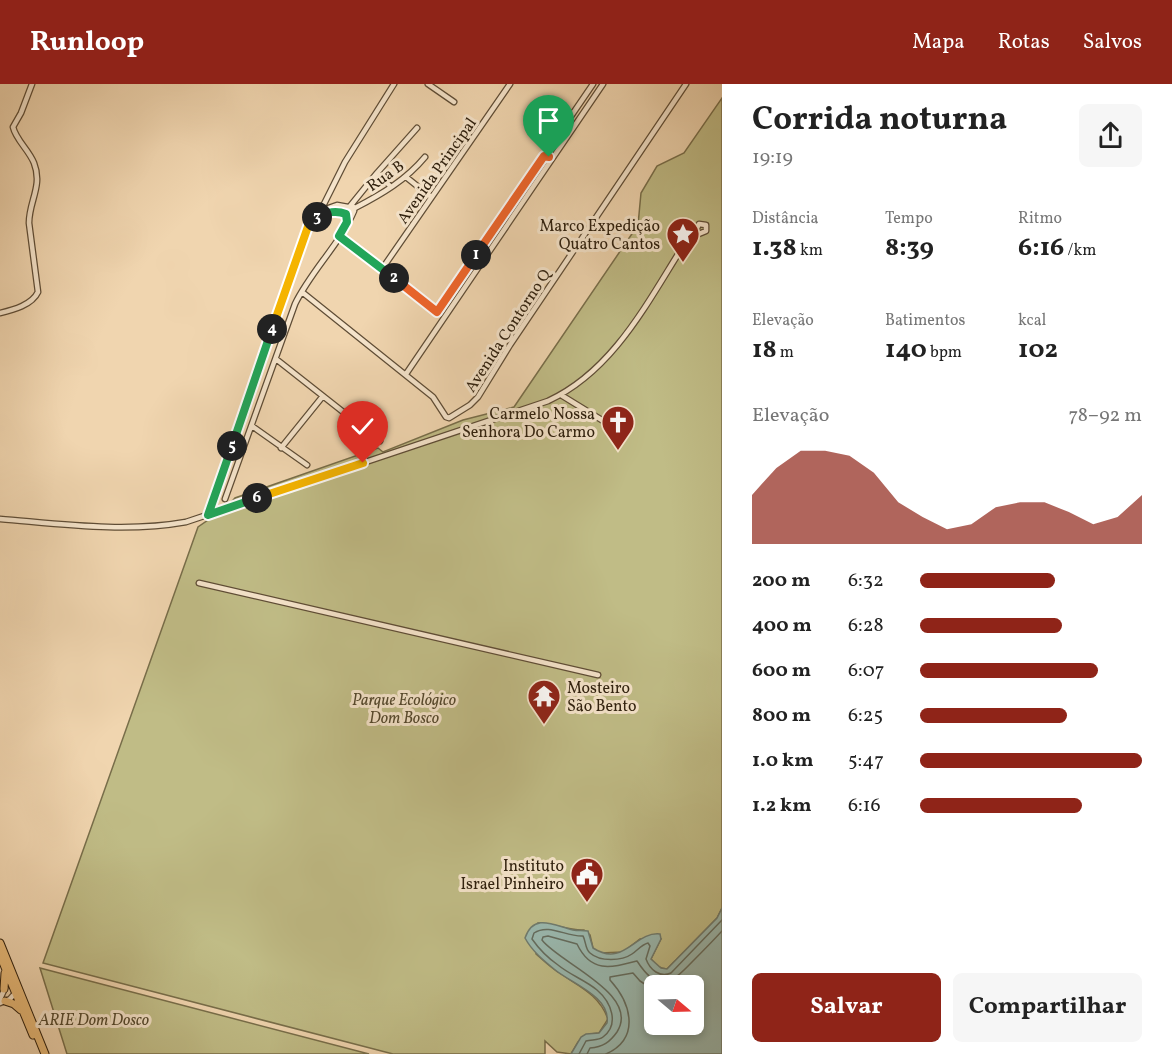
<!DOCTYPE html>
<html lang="pt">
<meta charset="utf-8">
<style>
:root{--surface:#fff;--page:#f6f6f6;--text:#222;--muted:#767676;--accent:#8f2418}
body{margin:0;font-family:Vollkorn,serif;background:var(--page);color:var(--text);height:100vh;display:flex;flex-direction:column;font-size:22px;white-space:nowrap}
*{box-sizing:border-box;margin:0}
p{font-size:20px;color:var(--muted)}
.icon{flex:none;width:33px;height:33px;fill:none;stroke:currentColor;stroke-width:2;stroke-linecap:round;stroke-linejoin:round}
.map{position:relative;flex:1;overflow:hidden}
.side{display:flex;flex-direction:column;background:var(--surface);width:450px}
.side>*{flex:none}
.needle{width:39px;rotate:109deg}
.buttons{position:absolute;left:644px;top:891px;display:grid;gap:12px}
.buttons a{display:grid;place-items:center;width:60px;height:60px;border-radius:9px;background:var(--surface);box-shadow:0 3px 9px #0003;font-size:30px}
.pin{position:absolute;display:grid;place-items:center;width:51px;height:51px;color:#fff;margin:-62px -26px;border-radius:50% 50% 50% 0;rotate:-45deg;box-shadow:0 0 6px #0007}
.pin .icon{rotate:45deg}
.km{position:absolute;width:30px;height:30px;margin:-15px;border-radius:50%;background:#222;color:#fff;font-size:16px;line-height:30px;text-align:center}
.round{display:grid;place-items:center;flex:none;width:63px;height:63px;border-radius:9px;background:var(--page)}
.head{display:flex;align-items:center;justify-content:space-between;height:102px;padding:0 30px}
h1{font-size:33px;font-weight:700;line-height:45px}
.figures{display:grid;grid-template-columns:repeat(3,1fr);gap:9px;height:102px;padding:6px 30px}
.figures div{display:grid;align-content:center}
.figures b{font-size:26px;font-weight:700}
.figures small{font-size:16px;font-weight:400}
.figures p{font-size:16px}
.chart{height:168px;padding:12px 30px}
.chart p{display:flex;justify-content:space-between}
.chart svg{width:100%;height:108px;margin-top:6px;fill:var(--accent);opacity:.7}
.button{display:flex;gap:12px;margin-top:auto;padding:12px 30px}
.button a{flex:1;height:69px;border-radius:9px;background:var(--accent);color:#fff;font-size:24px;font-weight:700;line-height:69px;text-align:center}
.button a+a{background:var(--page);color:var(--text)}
ul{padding:0 30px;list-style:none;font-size:20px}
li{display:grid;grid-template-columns:96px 72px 1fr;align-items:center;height:45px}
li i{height:15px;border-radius:8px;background:var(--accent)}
header{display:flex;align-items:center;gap:36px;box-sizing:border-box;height:84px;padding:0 30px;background:var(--accent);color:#fff}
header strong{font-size:28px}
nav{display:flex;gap:33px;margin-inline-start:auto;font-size:21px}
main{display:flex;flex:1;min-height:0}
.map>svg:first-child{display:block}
.green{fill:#c0bc86;stroke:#786e4a;stroke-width:1.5}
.water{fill:#9ab8ae;stroke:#6f7b6e;stroke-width:1.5;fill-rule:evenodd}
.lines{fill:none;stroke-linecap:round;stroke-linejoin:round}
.shore{stroke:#646c5e;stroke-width:1.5}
.minor-casing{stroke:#5f4d36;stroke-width:7}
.primary-casing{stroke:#2f200e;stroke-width:9}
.minor{stroke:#f5e4cb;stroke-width:4.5}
.primary{stroke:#e8ba78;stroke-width:7}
.split-1-casing{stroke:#fff;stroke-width:12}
.split-2-casing{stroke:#fff;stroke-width:12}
.split-3-casing{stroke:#fff;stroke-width:12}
.split-4-casing{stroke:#fff;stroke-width:12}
.split-5-casing{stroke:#fff;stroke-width:12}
.split-6-casing{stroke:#fff;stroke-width:12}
.split-7-casing{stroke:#fff;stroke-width:12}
.split-1{stroke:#f0652b;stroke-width:8}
.split-2{stroke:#f0652b;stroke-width:8}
.split-3{stroke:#22a559;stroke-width:8}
.split-4{stroke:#f5b400;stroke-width:8}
.split-5{stroke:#22a559;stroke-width:8}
.split-6{stroke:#22a559;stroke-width:8}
.split-7{stroke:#f5b400;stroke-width:8}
.labels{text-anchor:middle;stroke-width:6;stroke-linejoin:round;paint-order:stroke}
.street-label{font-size:16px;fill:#2f200e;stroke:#f5e4cb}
.poi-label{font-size:16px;fill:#2f200e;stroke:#f5e4cb;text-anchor:end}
.park-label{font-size:16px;font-style:italic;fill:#53472c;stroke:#f5e4cb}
</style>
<header>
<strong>Runloop</strong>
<nav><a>Mapa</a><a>Rotas</a><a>Salvos</a></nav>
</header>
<main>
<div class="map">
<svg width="722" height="970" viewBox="0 0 722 970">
<rect width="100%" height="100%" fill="#f0d5af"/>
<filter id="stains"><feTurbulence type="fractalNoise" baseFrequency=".00333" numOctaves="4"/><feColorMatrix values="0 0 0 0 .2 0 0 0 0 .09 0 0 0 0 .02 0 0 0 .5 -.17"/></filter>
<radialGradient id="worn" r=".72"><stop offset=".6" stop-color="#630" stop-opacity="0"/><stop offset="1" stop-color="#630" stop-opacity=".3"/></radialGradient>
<path class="green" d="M 722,14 L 722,824 L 717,834 L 667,885 C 660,885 655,881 651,875 L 661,855 L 640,855 L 623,868 L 600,869 L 593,864 L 590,851 L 584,846 C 568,847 554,839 538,839 L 536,870 C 543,876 550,883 558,888 C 578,902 599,910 608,935 L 599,949 L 590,950 L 578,958 L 571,970 L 557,968 L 545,957 L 545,970 L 393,970 L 43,879 L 198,443 L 227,423 L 235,414 L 378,364 L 383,368 L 463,336 L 514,323 L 638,141 L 641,109 L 657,82 L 684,69 Z
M 40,884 L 369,970 L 67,970 Z"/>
<path class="water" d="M 722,824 L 722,970 L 571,970 L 581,953 L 586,950 L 599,949 L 607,939 C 611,912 570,899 554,885 C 543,876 532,867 525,854 C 534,828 555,842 573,846 C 578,847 583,846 588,847 L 593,864 C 624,884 635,847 660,850 L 661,855 L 651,875 L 661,884 L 667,885 L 717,834 ZM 654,902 L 693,902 L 693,940 L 654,940 Z"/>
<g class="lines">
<path class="shore" d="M 579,970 L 586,957 C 591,955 598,957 603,953 C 620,940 611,918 597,906 C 585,896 570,891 558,881 C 548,874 539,865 532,855 L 534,849 C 549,839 566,853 583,852 C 586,857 585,865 590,869 C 600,878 622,877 632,870 C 638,866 641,861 648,859 L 650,862 L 646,875 C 650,886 660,894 671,889 L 722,836
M 587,970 L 590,964 C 603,963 610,958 617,948 C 641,910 559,879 542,856 L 543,853 L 548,852 L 577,860 C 591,889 610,884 637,877 C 658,909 669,902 692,878 C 702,868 712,858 722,847
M 606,970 C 641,954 631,919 610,896 L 610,893 L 633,889 L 640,897 L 654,906"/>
<defs>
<path id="minor" d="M 428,0 L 454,18
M 377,89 L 391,103
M 406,93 L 431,113
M 351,121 L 377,89 L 417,44
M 316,124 L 310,128 L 311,134 L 315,135 L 318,133 L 316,128
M 355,124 L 351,121 L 348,124 L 353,127 L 355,124 C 382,110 406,96 425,73
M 320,127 L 337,121 L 348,123
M 317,128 L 324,120 L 345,78 L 394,0
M 318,133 C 328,128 336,125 346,131 L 347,138
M 339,152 L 437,229
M 382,185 L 510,0
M 302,208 L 433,313 L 446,333 L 449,334 L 470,321 L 478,313 L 510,261 L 686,0
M 437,228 L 593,0
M 0,229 C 13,226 32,221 38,208 L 29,139 C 29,117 43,102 34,79 C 29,66 16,56 13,43 L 21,29 L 32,0
M 276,275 L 380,357
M 406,290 L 603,0
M 561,311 L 605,338 L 614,347
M 252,342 L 307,381
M 281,364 L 323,312
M 225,415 L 295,220 C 311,187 340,160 354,127
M 208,431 L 311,134
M 0,435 C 61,440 125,449 186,438 L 548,317 C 611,288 645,223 680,167 C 686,158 695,150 699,140 L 706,141 L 706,147 L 689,154
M 199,499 L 598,591
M 0,915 L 5,904
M 0,919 L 10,915 L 17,907"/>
<path id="primary" d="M 0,859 L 45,970
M 0,871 L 33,951
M 4,905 L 5,889
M 5,917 L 14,920 L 21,926"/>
</defs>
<use href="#minor" class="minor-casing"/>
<use href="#primary" class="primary-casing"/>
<use href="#minor" class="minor"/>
<use href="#primary" class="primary"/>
</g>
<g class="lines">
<defs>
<path id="split-1" d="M 476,171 L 544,72 L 549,73"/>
<path id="split-2" d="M 394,194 L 437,228 L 476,171"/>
<path id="split-3" d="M 317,133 C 328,128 336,126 346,130 L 347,138 L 339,152 L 394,194"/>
<path id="split-4" d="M 272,245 L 311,134 L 317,133"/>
<path id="split-5" d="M 232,362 L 272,245"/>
<path id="split-6" d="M 232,362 L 208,431 L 257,414"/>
<path id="split-7" d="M 257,414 L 363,379"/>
</defs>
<use href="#split-1" class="split-1-casing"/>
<use href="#split-2" class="split-2-casing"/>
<use href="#split-3" class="split-3-casing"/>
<use href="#split-4" class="split-4-casing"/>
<use href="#split-5" class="split-5-casing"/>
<use href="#split-6" class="split-6-casing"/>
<use href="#split-7" class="split-7-casing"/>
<use href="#split-1" class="split-1"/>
<use href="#split-2" class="split-2"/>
<use href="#split-3" class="split-3"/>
<use href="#split-4" class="split-4"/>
<use href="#split-5" class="split-5"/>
<use href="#split-6" class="split-6"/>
<use href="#split-7" class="split-7"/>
</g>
<defs>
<symbol id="sight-pin" viewBox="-11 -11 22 30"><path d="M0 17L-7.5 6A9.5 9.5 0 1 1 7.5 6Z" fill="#8f2418" stroke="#f5e4cb"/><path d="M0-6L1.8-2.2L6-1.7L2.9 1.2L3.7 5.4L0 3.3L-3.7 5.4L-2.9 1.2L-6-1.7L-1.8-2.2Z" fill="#fff"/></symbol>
<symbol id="church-pin" viewBox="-11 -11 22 30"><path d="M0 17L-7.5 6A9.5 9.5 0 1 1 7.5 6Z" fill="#8f2418" stroke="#f5e4cb"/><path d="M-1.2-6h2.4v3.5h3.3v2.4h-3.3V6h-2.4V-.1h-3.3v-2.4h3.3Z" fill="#fff"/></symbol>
<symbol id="temple-pin" viewBox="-11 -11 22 30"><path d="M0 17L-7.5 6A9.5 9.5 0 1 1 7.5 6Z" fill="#8f2418" stroke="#f5e4cb"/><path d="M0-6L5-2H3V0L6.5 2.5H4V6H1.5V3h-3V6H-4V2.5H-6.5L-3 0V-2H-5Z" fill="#fff"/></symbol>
<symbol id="civic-pin" viewBox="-11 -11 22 30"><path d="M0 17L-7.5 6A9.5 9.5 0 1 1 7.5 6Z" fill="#8f2418" stroke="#f5e4cb"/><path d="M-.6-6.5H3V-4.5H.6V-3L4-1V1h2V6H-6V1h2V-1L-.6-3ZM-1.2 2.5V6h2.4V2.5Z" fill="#fff"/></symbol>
</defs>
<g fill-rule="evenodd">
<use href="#sight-pin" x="664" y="131" width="38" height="52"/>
<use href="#church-pin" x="599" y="319" width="38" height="52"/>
<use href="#temple-pin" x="525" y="593" width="38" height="52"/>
<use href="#civic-pin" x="568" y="771" width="38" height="52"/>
</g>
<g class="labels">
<g class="street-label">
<text transform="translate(436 86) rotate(-55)" y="6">Avenida Principal</text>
<text transform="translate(385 91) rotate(-35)" y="6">Rua B</text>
<text transform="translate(507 246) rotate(-57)" y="6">Avenida Contorno Q</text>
</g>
<g class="poi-label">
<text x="660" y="147">Marco Expedição<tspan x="660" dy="18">Quatro Cantos</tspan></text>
<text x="595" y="335">Carmelo Nossa<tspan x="595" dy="18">Senhora Do Carmo</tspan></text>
<text x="567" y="609" text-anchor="start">Mosteiro<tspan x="567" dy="18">São Bento</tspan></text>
<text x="564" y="787">Instituto<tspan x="564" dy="18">Israel Pinheiro</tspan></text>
</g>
<g class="park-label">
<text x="404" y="621">Parque Ecológico<tspan x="404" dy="18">Dom Bosco</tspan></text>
<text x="94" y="941">ARIE Dom Dosco</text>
</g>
</g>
<rect width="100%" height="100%" filter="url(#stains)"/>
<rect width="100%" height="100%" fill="url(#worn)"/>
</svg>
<div class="buttons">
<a><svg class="needle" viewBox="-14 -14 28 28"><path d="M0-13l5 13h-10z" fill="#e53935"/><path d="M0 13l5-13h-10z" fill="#767676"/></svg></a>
</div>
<div class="pin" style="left:549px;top:73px;background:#1e9e55"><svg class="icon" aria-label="arrive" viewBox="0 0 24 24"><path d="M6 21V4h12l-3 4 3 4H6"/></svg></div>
<div class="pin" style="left:363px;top:379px;background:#d93025"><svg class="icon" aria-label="check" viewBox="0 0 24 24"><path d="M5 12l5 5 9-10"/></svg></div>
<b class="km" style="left:476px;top:171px">1</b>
<b class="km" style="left:394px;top:194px">2</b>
<b class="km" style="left:317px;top:133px">3</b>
<b class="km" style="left:272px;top:245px">4</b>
<b class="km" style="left:232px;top:362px">5</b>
<b class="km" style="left:257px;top:414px">6</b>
</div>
<section class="side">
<div class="head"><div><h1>Corrida noturna</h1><p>19:19</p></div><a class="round"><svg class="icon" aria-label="share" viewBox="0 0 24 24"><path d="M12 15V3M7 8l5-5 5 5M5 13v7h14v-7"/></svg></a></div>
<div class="figures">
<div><p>Distância</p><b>1.38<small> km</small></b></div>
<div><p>Tempo</p><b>8:39</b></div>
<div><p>Ritmo</p><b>6:16<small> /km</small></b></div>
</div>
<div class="figures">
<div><p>Elevação</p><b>18<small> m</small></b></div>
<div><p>Batimentos</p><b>140<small> bpm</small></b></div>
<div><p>kcal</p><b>102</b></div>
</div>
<div class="chart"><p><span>Elevação</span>78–92 m</p>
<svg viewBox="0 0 160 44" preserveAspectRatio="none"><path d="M0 44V24L10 13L20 6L30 6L40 8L50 15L60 27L70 33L80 38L90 36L100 29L110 27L120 27L130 31L140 36L150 33L160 24V44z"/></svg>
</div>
<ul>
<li><b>200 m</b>6:32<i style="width:61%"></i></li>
<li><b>400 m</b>6:28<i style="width:64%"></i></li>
<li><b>600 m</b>6:07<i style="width:80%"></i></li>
<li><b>800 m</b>6:25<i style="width:66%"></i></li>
<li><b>1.0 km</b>5:47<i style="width:100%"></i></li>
<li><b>1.2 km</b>6:16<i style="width:73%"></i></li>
</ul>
<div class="button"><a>Salvar</a><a>Compartilhar</a></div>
</section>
</main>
